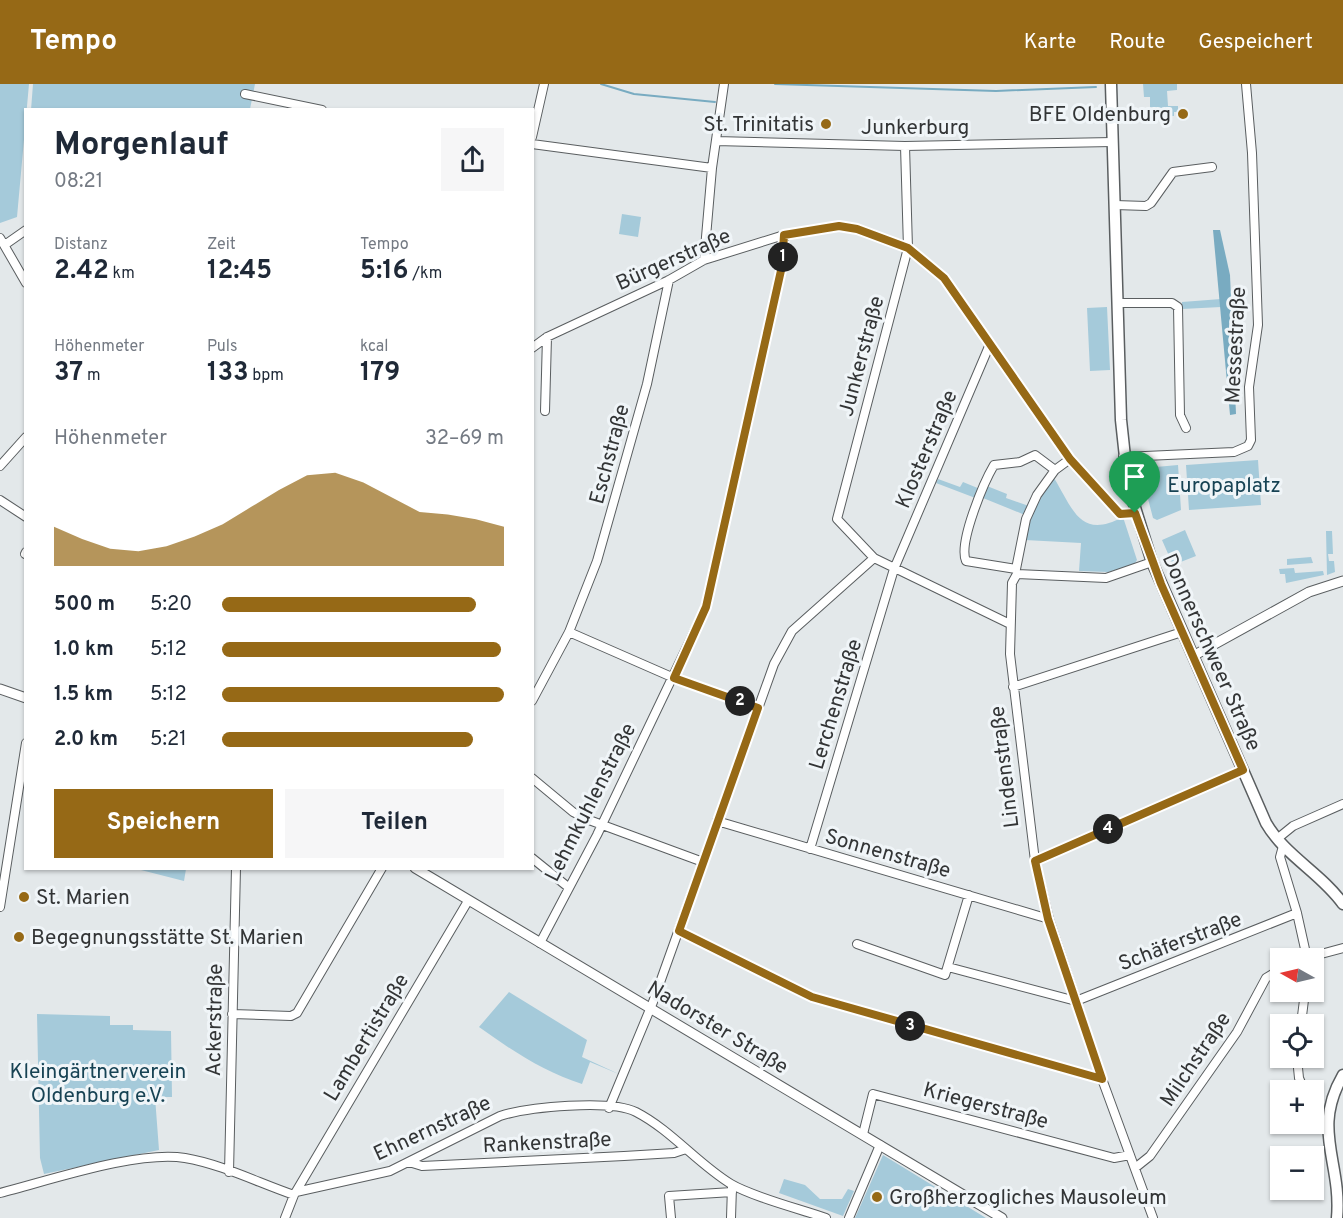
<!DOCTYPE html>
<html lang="de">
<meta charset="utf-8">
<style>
:root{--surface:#fff;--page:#f6f6f7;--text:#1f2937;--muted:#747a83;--accent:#966916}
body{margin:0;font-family:Overpass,sans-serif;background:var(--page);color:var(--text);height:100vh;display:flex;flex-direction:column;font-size:22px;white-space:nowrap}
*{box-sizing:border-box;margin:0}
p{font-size:20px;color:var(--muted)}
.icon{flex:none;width:33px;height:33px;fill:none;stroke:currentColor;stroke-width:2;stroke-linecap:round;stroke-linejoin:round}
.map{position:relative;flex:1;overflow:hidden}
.side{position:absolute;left:24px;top:24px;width:510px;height:762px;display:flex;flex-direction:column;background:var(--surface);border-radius:0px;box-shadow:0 2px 4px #0004}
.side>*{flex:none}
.needle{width:39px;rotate:278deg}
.buttons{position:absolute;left:1270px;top:864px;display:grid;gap:12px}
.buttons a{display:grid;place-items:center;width:54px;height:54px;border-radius:0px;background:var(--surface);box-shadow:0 2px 4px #0004;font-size:30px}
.pin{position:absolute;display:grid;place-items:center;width:51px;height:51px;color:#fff;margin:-62px -26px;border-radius:50% 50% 50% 0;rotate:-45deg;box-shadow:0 0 6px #0007}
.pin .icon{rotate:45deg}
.km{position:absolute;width:30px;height:30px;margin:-15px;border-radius:50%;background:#222;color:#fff;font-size:16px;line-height:30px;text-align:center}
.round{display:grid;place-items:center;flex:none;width:63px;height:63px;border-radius:0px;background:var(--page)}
.overview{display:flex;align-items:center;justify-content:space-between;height:102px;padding:0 30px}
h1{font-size:33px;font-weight:700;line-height:45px}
.figures{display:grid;grid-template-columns:repeat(3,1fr);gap:9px;height:102px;padding:6px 30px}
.figures div{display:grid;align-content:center}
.figures b{font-size:26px;font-weight:700}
.figures small{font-size:16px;font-weight:400}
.figures p{font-size:16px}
.chart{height:168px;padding:12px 30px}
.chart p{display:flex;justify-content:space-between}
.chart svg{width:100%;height:108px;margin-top:6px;fill:var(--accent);opacity:.7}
.button{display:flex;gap:12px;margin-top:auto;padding:12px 30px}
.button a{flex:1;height:69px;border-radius:0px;background:var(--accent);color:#fff;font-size:24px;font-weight:700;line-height:69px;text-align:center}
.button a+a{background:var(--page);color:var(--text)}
ul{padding:0 30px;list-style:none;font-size:20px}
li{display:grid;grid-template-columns:96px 72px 1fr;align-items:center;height:45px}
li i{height:15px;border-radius:8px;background:var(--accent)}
header{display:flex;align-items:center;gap:36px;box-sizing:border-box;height:84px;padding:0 30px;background:var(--accent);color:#fff}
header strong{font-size:28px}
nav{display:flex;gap:33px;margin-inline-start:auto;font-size:21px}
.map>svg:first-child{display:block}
.green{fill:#a5cada}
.forest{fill:#79abc1}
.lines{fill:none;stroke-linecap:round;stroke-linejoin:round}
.stream{stroke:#78abc1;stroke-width:2}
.minor-casing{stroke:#5a5e60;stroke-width:10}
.tertiary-casing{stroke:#5a5e60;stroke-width:11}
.secondary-casing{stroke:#5a5e60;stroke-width:13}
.minor{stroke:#fff;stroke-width:8}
.tertiary{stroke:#fff;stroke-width:9}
.secondary{stroke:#fff;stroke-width:10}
.route-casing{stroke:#fff;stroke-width:12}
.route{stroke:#966916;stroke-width:8}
.poi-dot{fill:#966916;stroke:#f0f5f8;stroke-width:2}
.labels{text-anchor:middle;stroke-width:6;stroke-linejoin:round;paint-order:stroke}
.poi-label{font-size:21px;fill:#333536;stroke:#f0f5f8;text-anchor:start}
.street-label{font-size:21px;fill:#333536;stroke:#f0f5f8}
.park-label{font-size:21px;fill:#174354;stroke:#f0f5f8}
</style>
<header>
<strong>Tempo</strong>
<nav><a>Karte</a><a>Route</a><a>Gespeichert</a></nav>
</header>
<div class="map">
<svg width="1343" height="1134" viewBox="0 0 1343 1134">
<rect width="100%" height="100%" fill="#e3e8ea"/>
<path class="green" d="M 0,0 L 29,0 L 17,133 L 0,139 Z
M 33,0 L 255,0 L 250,25 L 31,26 Z
M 1143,0 L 1177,0 L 1177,6 L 1167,7 L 1168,22 L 1178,22 L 1178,28 L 1174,28 L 1174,32 L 1150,33 L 1150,13 L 1144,13 Z
M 622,130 L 641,133 L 638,153 L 619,150 Z
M 1221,215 L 1221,223 L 1182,225 L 1182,218 Z
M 1107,223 L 1110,286 L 1090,287 L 1087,224 Z
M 1258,376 L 1261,421 L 1189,426 L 1186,381 Z
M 1178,381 L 1181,426 L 1157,436 L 1153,434 L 1141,388 L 1145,384 Z
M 1054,394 C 1073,425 1080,456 1123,433 L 1137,476 L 1134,481 L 1108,488 L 1079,487 L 1081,459 L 1025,456 L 1032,431 L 1030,430 Z
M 938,395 L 960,403 L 963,398 L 980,405 L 978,415 L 936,399 Z
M 987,402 L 1007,410 L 1006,414 L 1029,422 L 1025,431 L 983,414 Z
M 1185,446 L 1196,472 L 1173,481 L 1162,456 Z
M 1326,447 L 1332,447 L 1333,470 L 1328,470 L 1329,477 L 1334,477 L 1335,488 L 1327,491 Z
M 1311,473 L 1313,479 L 1287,481 L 1287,475 Z
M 1294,484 L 1295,489 L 1323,487 L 1324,491 L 1286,499 L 1285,490 L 1280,490 L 1279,485 Z
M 137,785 L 186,785 L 184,797 Z
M 509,908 L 587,956 L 582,973 L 621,991 L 590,978 L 582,1000 C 544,988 511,966 479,943 Z
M 37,930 L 110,932 L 110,941 L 133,941 L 133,946 L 171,947 L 172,1013 L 155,1013 L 159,1066 L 44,1090 L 40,1074 Z
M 883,1071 L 986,1134 L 855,1134 Z
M 784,1095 L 805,1101 L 820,1115 L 842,1115 L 848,1105 L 854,1107 L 843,1132 L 779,1109 Z"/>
<path class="forest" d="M 1213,146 L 1220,146 L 1230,191 L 1236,330 L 1230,331 Z"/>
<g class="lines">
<path class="stream" d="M 601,0 L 634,10 L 715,18
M 775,0 L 996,7 L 1096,3"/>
<defs>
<path id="minor" d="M 245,10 L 322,26
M 532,53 L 544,0
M 716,57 L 905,62 L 1113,58
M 532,60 L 712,84
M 1115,121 L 1146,122 L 1151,119 L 1173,88 L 1212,83
M 0,154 L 26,199
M 6,160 L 26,146
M 704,176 L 712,84 L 724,0
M 1118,219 L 1172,219 L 1178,223 L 1180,331 L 1186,344
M 532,264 L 547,253 L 669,196 L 704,176 L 784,151 L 839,142 L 857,145 L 908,164 L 944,194 L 1070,375 L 1120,430 L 1135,429
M 545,327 L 547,253
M 1123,373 L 1234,368 L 1248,362 L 1251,356 L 1249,303 L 1258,241 L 1252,69 L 1246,0
M 0,382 L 26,353
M 1055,386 L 1037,411 L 1026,435 L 1016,485 L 966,477 C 958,459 984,398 994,381 L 1020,378 L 1035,371 L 1055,386 L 1070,375
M 0,416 L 26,433
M 25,470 L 26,468
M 874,474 L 837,435 L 908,164 L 905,62
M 1152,478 L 1106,494 L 1017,490 L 1012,499 L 1010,570 L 1035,777 L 1049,835 L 1102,995 L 1153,1134
M 569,548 L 674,594 L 758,624
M 1013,603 L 1182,548
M 532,617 L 569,548 L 597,477 L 647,300 L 669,196
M 532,694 L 573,728 L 589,736 L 703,778
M 717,737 L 1049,835
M 1277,755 L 1293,742 L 1343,720
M 1283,762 L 1280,773 L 1297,829 L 1307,874
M 810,765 L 894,485 L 990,260
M 532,774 L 568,803
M 1035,777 L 1243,686
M 0,823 L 26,659
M 679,847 L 812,913 L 1102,995
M 540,859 L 597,751 L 706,523 L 782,182 L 784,151
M 857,860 L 945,891 L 969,811
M 1306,874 L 1343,864
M 948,883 L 1076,917 L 1297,829
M 232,930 L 291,932 L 297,929 L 382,784
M 1301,940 L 1305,908
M 1297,974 L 1299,994 L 1304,1006
M 609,1024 L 653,918 L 774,580 L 792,547 L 874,474 L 1010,540
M 1314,1030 L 1319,1039 L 1327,1040
M 863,1050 L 873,1010 L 1114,1074 L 1130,1071
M 409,1078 L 422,1082 L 624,1072 L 674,1069 L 686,1065
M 1135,1084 L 1150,1072 L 1237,948 L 1266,894 L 1281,885
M 229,1088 L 236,784
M 296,1108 L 390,1087 L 500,1032 C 528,1023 610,1015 636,1028 C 671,1046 698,1080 731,1100 C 753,1113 800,1125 826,1134
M 0,1109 C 48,1097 138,1066 185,1074 C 221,1080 259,1099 294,1111
M 285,1134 L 294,1111 L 468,817
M 671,1134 L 669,1112 L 732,1108
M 731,1134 L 732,1103
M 849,1134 L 880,1061"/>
<path id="tertiary" d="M 1193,572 L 1309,508 L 1343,497
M 0,605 L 26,614
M 415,784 L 1002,1134"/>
<path id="secondary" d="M 1111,0 L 1121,336 L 1128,401 L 1152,478 L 1266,739 C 1285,772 1321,789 1343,820
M 1337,1134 C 1342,1078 1311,1046 1343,991"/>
</defs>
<use href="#minor" class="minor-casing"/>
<use href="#tertiary" class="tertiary-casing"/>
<use href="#secondary" class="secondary-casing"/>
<use href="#minor" class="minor"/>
<use href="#tertiary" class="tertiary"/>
<use href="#secondary" class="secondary"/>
</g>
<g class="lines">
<defs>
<path id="route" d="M 839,142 L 857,145 L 908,164 L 944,194 L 1070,375 L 1120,430 L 1135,429 L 1161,500 L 1243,686 L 1035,777 L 1048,835 L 1102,995 L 812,913 L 679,847 L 758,624 L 674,594 L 706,523 L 782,182 L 784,151 Z"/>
</defs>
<use href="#route" class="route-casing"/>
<use href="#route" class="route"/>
</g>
<g class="poi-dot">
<circle cx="1183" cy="30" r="6"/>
<circle cx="826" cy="40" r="6"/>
<circle cx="24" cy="813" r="6"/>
<circle cx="19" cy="853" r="6"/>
<circle cx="877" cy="1113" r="6"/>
</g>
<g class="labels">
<g class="poi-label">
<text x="1171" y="37" text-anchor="end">BFE Oldenburg</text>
<text x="814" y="47" text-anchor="end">St. Trinitatis</text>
<text x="36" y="820">St. Marien</text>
<text x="31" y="860">Begegnungsstätte St. Marien</text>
<text x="889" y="1120">Großherzogliches Mausoleum</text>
</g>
<g class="street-label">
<text x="915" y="50">Junkerburg</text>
<text transform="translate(673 175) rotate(-24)" y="7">Bürgerstraße</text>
<text transform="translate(1235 261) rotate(-87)" y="7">Messestraße</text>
<text transform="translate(861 272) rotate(-75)" y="7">Junkerstraße</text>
<text transform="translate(926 365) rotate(-67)" y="7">Klosterstraße</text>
<text transform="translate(609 370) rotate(-75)" y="7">Eschstraße</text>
<text transform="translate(1212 568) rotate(66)" y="7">Donnerschweer Straße</text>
<text transform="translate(835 620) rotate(-73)" y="7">Lerchenstraße</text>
<text transform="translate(1004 683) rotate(-97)" y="7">Lindenstraße</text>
<text transform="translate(590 718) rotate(-63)" y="7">Lehmkuhlenstraße</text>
<text transform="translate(888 769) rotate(16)" y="7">Sonnenstraße</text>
<text transform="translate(1180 857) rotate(-21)" y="7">Schäferstraße</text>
<text transform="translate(214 936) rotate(-89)" y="7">Ackerstraße</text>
<text transform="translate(718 943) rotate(31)" y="7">Nadorster Straße</text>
<text transform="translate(366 953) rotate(-59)" y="7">Lambertistraße</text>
<text transform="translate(1195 975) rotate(-56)" y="7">Milchstraße</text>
<text transform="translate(986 1021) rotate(15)" y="7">Kriegerstraße</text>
<text transform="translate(432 1044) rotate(-25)" y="7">Ehnernstraße</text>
<text transform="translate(547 1058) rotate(-3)" y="7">Rankenstraße</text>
</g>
<g class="park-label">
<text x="1224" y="408">Europaplatz</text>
<text x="98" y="994">Kleingärtnerverein<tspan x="98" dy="24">Oldenburg e.V.</tspan></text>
</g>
</g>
</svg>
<div class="buttons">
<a><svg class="needle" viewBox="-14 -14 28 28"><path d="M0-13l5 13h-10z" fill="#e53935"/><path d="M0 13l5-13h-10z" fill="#747a83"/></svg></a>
<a><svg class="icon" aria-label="locate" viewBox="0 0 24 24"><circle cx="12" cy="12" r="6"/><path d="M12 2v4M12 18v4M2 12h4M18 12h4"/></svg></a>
<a>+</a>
<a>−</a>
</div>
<div class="pin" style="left:1135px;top:429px;background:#1e9e55"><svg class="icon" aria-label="arrive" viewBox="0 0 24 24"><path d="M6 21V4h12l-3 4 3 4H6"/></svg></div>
<b class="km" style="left:783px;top:173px">1</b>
<b class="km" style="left:740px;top:617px">2</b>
<b class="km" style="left:910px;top:942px">3</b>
<b class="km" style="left:1108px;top:745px">4</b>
<section class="side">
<div class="overview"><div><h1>Morgenlauf</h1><p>08:21</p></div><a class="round"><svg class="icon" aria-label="share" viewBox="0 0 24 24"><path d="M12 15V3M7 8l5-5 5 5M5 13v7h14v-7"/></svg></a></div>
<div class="figures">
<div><p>Distanz</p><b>2.42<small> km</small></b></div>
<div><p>Zeit</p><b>12:45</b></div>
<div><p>Tempo</p><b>5:16<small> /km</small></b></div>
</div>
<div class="figures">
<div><p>Höhenmeter</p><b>37<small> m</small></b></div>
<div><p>Puls</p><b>133<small> bpm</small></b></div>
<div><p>kcal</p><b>179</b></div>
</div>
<div class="chart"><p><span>Höhenmeter</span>32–69 m</p>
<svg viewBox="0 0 160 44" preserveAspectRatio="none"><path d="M0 44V28L10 33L20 37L30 38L40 36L50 32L60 27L70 20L80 13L90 7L100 6L110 10L120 16L130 22L140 23L150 25L160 28V44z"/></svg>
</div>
<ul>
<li><b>500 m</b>5:20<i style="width:90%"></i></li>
<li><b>1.0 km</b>5:12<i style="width:99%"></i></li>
<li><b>1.5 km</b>5:12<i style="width:100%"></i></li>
<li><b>2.0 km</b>5:21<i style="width:89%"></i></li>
</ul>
<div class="button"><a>Speichern</a><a>Teilen</a></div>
</section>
</div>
